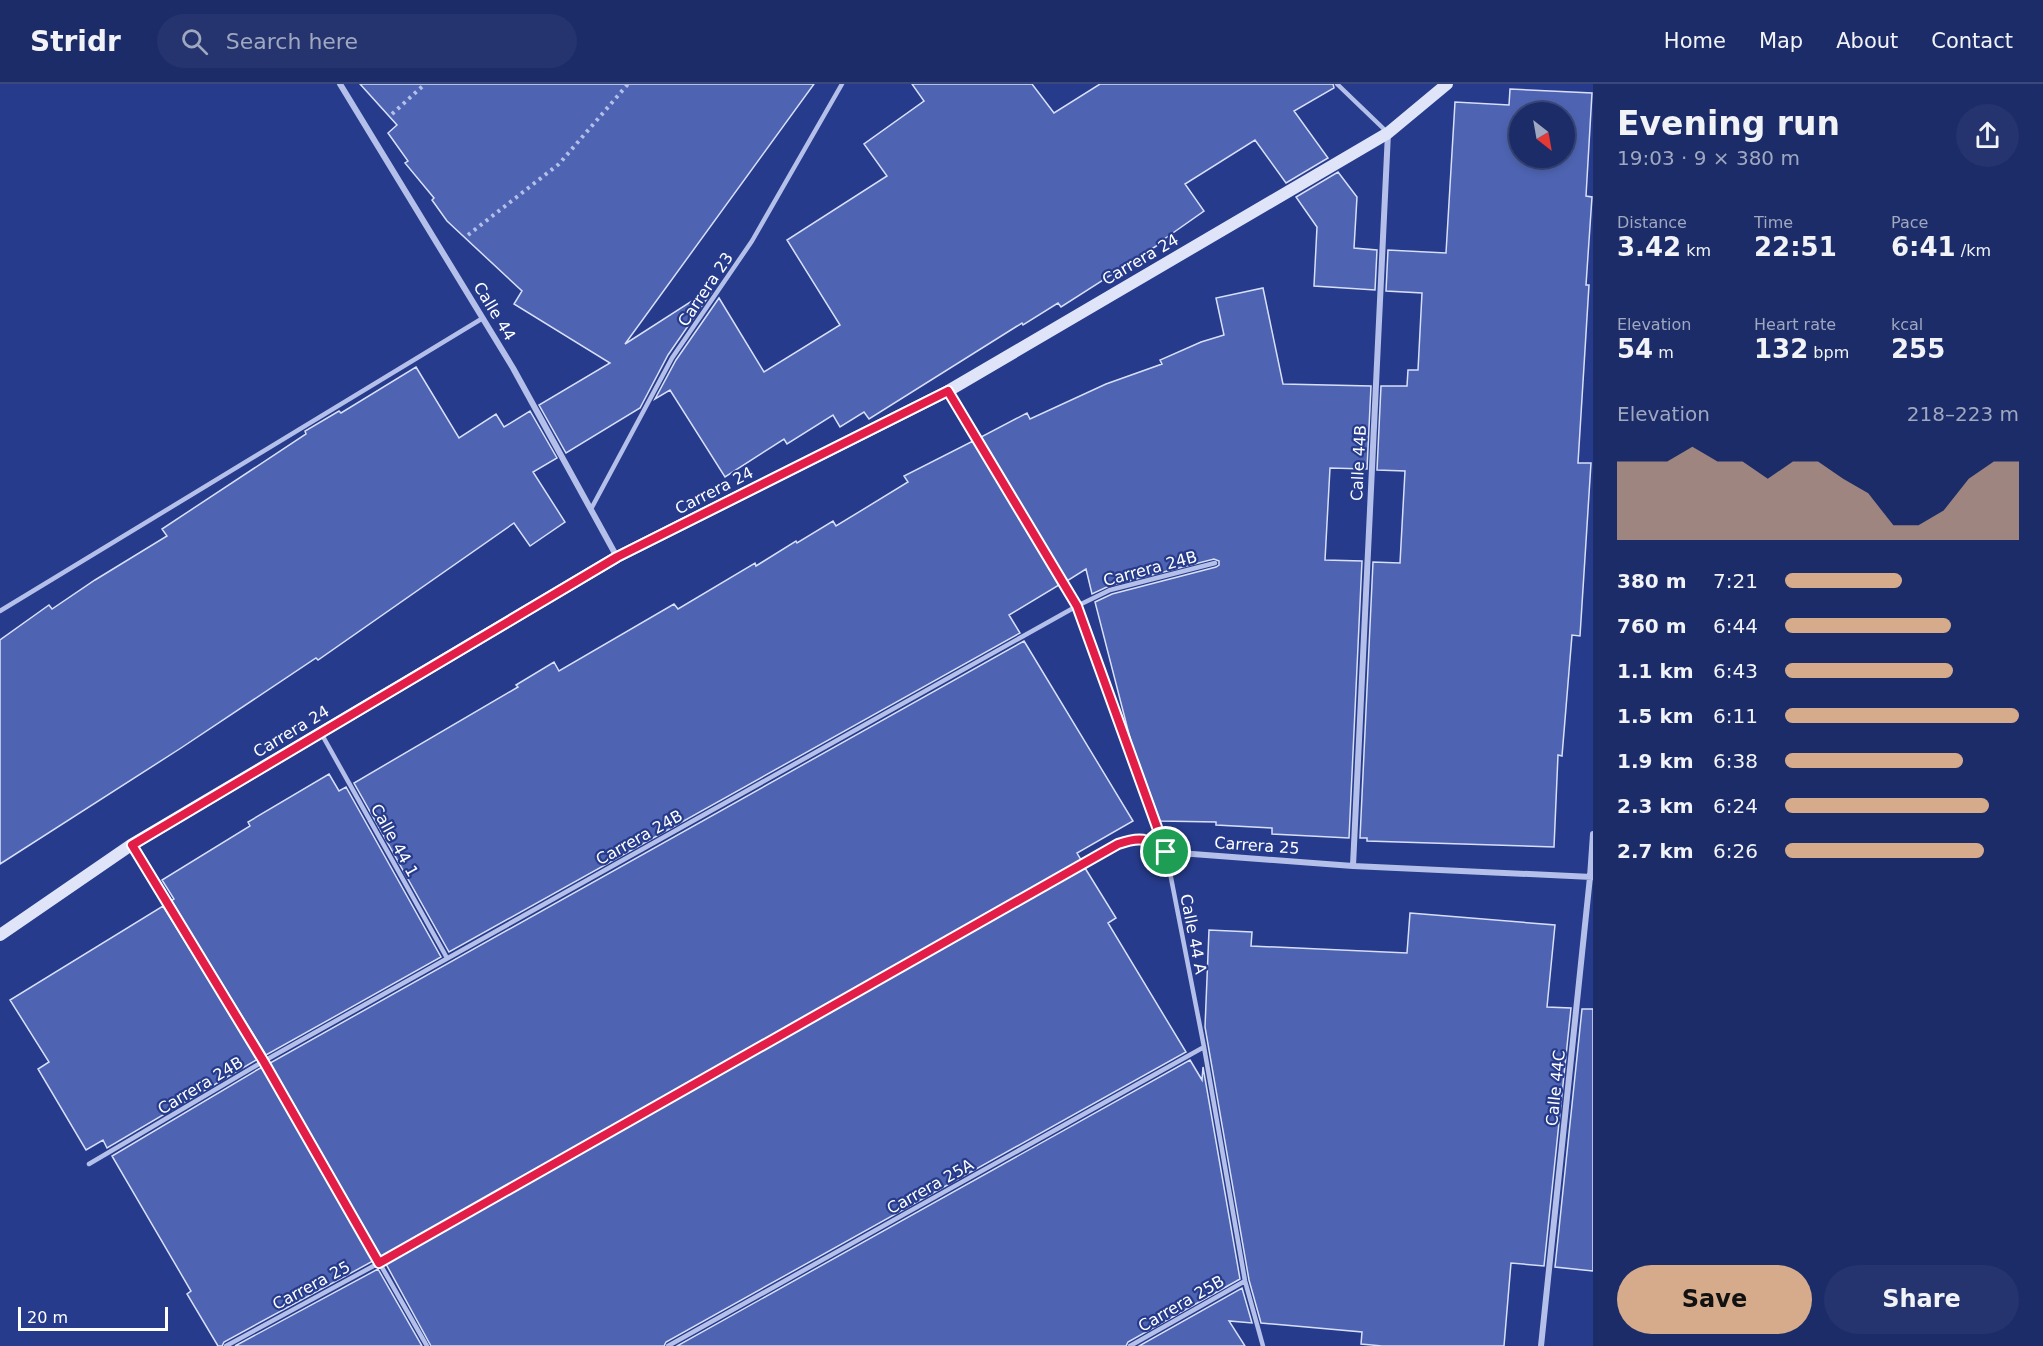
<!DOCTYPE html>
<meta charset="utf-8">
<style>
:root{--surface:#1c2c68;--page:#25346e;--text:#f1f3f6;--muted:#a0a7c0;--line:#3a487c;--accent:#d6ab8b}
body{margin:0;font-family:"DejaVu Sans",sans-serif;background:var(--page);color:var(--text);height:100vh;display:flex;flex-direction:column;font-size:22px;white-space:nowrap}
*{box-sizing:border-box;margin:0}
p{font-size:20px;color:var(--muted)}
.icon{flex:none;width:33px;height:33px;fill:none;stroke:currentColor;stroke-width:2;stroke-linecap:round;stroke-linejoin:round}
.map{position:relative;flex:1;overflow:hidden}
.sheet{display:flex;flex-direction:column;background:var(--surface);width:450px}
.sheet>*{flex:none}
.needle{width:39px;rotate:149deg}
.fabs{position:absolute;left:1509px;top:18px;display:grid;gap:12px}
.fabs a{display:grid;place-items:center;width:66px;height:66px;border-radius:50%;background:var(--surface);box-shadow:0 3px 9px #0003,0 0 0 2px var(--line);font-size:30px}
.scale{position:absolute;left:18px;bottom:15px;width:150px;box-sizing:border-box;padding-left:6px;border:3px solid #fff;border-top:0;font-size:16px;line-height:21px;white-space:nowrap;color:#fff;-webkit-text-stroke:4px #263b8b;paint-order:stroke}
.pin{position:absolute;display:grid;place-items:center;width:51px;height:51px;color:#fff;margin:-26px;border:3px solid #fff;border-radius:50%;box-shadow:0 2px 6px #0007}
.round{display:grid;place-items:center;flex:none;width:63px;height:63px;border-radius:32px;background:var(--page)}
.headline{display:flex;align-items:center;justify-content:space-between;height:102px;padding:0 24px}
h1{font-size:33px;font-weight:700;line-height:45px}
.metrics{display:grid;grid-template-columns:repeat(3,1fr);gap:9px;height:102px;padding:6px 24px}
.metrics div{display:grid;align-content:center}
.metrics b{font-size:26px;font-weight:700}
.metrics small{font-size:16px;font-weight:400}
.metrics p{font-size:16px}
.chart{height:168px;padding:12px 24px}
.chart p{display:flex;justify-content:space-between}
.chart svg{width:100%;height:108px;margin-top:6px;fill:var(--accent);opacity:.7}
.button{display:flex;gap:12px;margin-top:auto;padding:12px 24px}
.button a{flex:1;height:69px;border-radius:36px;background:var(--accent);color:#111;font-size:24px;font-weight:700;line-height:69px;text-align:center}
.button a+a{background:var(--page);color:var(--text)}
ul{padding:0 24px;list-style:none;font-size:20px}
li{display:grid;grid-template-columns:96px 72px 1fr;align-items:center;height:45px}
li i{height:15px;border-radius:8px;background:var(--accent)}
header{display:flex;align-items:center;gap:36px;box-sizing:border-box;height:84px;padding:0 30px;background:var(--surface);border-bottom:2px solid var(--line)}
header strong{font-size:28px}
nav{display:flex;gap:33px;margin-inline-start:auto;font-size:21px}
.search{width:420px;height:54px;background:var(--page);display:flex;align-items:center;gap:15px;box-sizing:border-box;padding:0 21px;border-radius:33px;color:var(--muted);font-size:22px}
main{display:flex;flex:1;min-height:0}
.map>svg:first-child{display:block}
.building{fill:#4e64b2;stroke:#d8dff8;stroke-width:1.5;fill-rule:evenodd}
.lines{fill:none;stroke-linecap:round;stroke-linejoin:round}
.path{stroke:#b4c0ea;stroke-width:4;stroke-dasharray:3 4.5;stroke-linecap:butt}
.lane{stroke:#b4c0ea;stroke-width:4.5}
.street{stroke:#b4c0ea;stroke-width:6}
.secondary{stroke:#dfe4f8;stroke-width:12}
.route-casing{stroke:#fff;stroke-width:12}
.route{stroke:#e11d48;stroke-width:8}
.labels{text-anchor:middle;stroke-width:4.5;stroke-linejoin:round;paint-order:stroke}
.street-label{font-size:16px;fill:#fff;stroke:#263b8b}
</style>
<header>
<strong>Stridr</strong>
<div class="search"><svg class="icon" aria-label="search" viewBox="0 0 24 24"><circle cx="10" cy="10" r="6"/><path d="M15 15l6 6"/></svg>Search here</div>
<nav><a>Home</a><a>Map</a><a>About</a><a>Contact</a></nav>
</header>
<main>
<div class="map">
<svg width="1593" height="1262" viewBox="0 0 1593 1262">
<rect width="100%" height="100%" fill="#263b8b"/>
<path class="building" d="M 360,0 L 814,0 L 625,260 L 712,204 L 713,206 L 668,271 L 640,324 L 566,369 L 539,321 L 610,279 L 514,220 L 522,207 L 447,137 L 432,116 L 434,114 L 405,79 L 408,77 L 388,49 L 397,41 Z
M 912,0 L 1032,0 L 1054,29 L 1100,0 L 1333,0 L 1334,4 L 1294,27 L 1328,74 L 1286,99 L 1255,56 L 1185,100 L 1204,127 L 1160,158 L 1161,159 L 1061,223 L 1058,219 L 1023,241 L 1022,239 L 869,335 L 864,328 L 840,343 L 833,331 L 787,360 L 784,355 L 725,393 L 670,306 L 655,315 L 676,276 L 719,214 L 764,288 L 840,241 L 787,156 L 887,92 L 864,60 L 924,17 Z
M 1510,5 L 1592,9 L 1586,112 L 1592,113 L 1586,201 L 1589,201 L 1578,379 L 1591,379 L 1580,552 L 1572,551 L 1562,672 L 1558,671 L 1554,763 L 1367,757 L 1367,754 L 1360,754 L 1373,478 L 1400,479 L 1405,387 L 1377,386 L 1381,302 L 1407,302 L 1408,286 L 1418,286 L 1422,209 L 1386,207 L 1388,166 L 1446,169 L 1455,18 L 1509,21 ZM 1520,28 L 1564,28 L 1564,74 L 1520,74 Z
M 1338,88 L 1357,113 L 1354,164 L 1377,166 L 1375,206 L 1314,202 L 1317,143 L 1296,113 Z
M 1263,204 L 1283,300 L 1371,302 L 1367,385 L 1330,384 L 1325,476 L 1362,477 L 1349,754 L 1272,750 L 1272,744 L 1216,741 L 1216,738 L 1160,737 L 1131,658 L 1095,518 L 1112,510 L 1216,483 L 1219,481 L 1219,477 L 1214,475 L 1109,502 L 1092,510 L 1086,485 L 1067,497 L 981,353 L 1027,329 L 1030,335 L 1106,300 L 1162,280 L 1160,276 L 1201,258 L 1224,251 L 1216,214 Z
M 416,283 L 459,354 L 496,330 L 504,343 L 530,327 L 557,374 L 533,388 L 565,438 L 530,462 L 514,439 L 318,576 L 316,574 L 181,664 L 0,780 L 0,556 L 49,521 L 52,525 L 95,496 L 167,452 L 162,445 L 306,350 L 305,347 L 339,327 L 341,329 Z
M 973,357 L 1059,501 L 1009,531 L 1020,549 L 449,868 L 354,699 L 518,603 L 516,601 L 554,578 L 559,587 L 674,520 L 678,525 L 755,479 L 756,482 L 796,457 L 797,459 L 833,437 L 836,442 L 908,398 L 904,392 Z
M 1024,557 L 1133,737 L 1077,769 L 1081,776 L 381,1173 L 270,979 Z
M 329,690 L 339,707 L 346,703 L 441,873 L 266,971 L 171,817 L 174,815 L 162,796 L 250,742 L 248,738 Z
M 1085,784 L 1116,834 L 1108,839 L 1186,968 L 666,1258 L 664,1262 L 431,1262 L 386,1180 Z
M 163,822 L 258,975 L 107,1064 L 103,1056 L 86,1066 L 38,985 L 49,978 L 10,916 Z
M 1410,829 L 1555,841 L 1547,923 L 1571,924 L 1544,1182 L 1511,1179 L 1504,1262 L 1382,1262 L 1361,1260 L 1362,1248 L 1261,1239 L 1249,1196 L 1205,943 L 1209,846 L 1252,848 L 1251,862 L 1407,869 Z
M 1582,925 L 1593,925 L 1593,1187 L 1555,1183 Z
M 1190,976 L 1202,996 L 1203,983 L 1240,1195 L 1128,1258 L 1126,1262 L 677,1262 Z
M 262,983 L 373,1177 L 224,1258 L 222,1262 L 218,1262 L 187,1210 L 191,1207 L 112,1072 Z
M 378,1185 L 422,1262 L 235,1262 Z
M 1242,1204 L 1252,1239 L 1229,1237 L 1245,1262 L 1139,1262 Z"/>
<g class="lines">
<path class="path" d="M 392,30 L 425,0
M 468,151 L 559,80 L 628,0"/>
<path class="lane" d="M 1337,0 L 1387,48
M 949,309 L 1077,522 L 1166,768 L 1204,963 L 1245,1197 L 1263,1262
M 591,425 L 672,274 L 752,157 L 842,0
M 0,527 L 483,234
M 321,649 L 447,874
M 131,761 L 264,977 L 427,1262
M 89,1080 L 264,977 L 1077,522 L 1110,506 L 1215,479
M 226,1262 L 379,1179 L 1118,760
M 668,1262 L 1204,963
M 1130,1262 L 1245,1197"/>
<path class="street" d="M 340,0 L 513,284 L 617,473
M 1118,760 C 1141,752 1146,754 1166,768 L 1353,782 L 1592,793
M 1353,782 L 1388,49
M 1541,1262 L 1590,793 L 1593,750"/>
<path class="secondary" d="M 0,851 L 131,761 L 617,473 L 948,307 L 1388,49 L 1447,0"/>
</g>
<g class="lines">
<defs>
<path id="route" d="M 948,307 L 1077,522 L 1166,768 C 1146,754 1141,752 1118,760 L 379,1179 L 264,978 L 132,761 L 617,473 Z"/>
</defs>
<use href="#route" class="route-casing"/>
<use href="#route" class="route"/>
</g>
<g class="labels">
<g class="street-label">
<text transform="translate(1140 175) rotate(-30)" y="6">Carrera 24</text>
<text transform="translate(705 205) rotate(-56)" y="6">Carrera 23</text>
<text transform="translate(495 227) rotate(59)" y="6">Calle 44</text>
<text transform="translate(1358 379) rotate(-87)" y="6">Calle 44B</text>
<text transform="translate(714 406) rotate(-27)" y="6">Carrera 24</text>
<text transform="translate(1150 484) rotate(-15)" y="6">Carrera 24B</text>
<text transform="translate(291 647) rotate(-31)" y="6">Carrera 24</text>
<text transform="translate(639 753) rotate(-29)" y="6">Carrera 24B</text>
<text transform="translate(395 756) rotate(61)" y="6">Calle 44 1</text>
<text transform="translate(1257 761) rotate(4)" y="6">Carrera 25</text>
<text transform="translate(1194 850) rotate(79)" y="6">Calle 44 A</text>
<text transform="translate(200 1001) rotate(-31)" y="6">Carrera 24B</text>
<text transform="translate(1555 1004) rotate(-84)" y="6">Calle 44C</text>
<text transform="translate(930 1102) rotate(-29)" y="6">Carrera 25A</text>
<text transform="translate(311 1201) rotate(-28)" y="6">Carrera 25</text>
<text transform="translate(1181 1219) rotate(-30)" y="6">Carrera 25B</text>
</g>
</g>
</svg>
<div class="fabs">
<a><svg class="needle" viewBox="-14 -14 28 28"><path d="M0-13l5 13h-10z" fill="#e53935"/><path d="M0 13l5-13h-10z" fill="#a0a7c0"/></svg></a>
</div>
<div class="scale">20 m</div>
<div class="pin" style="left:1166px;top:768px;background:#1e9e55"><svg class="icon" aria-label="arrive" viewBox="0 0 24 24"><path d="M6 21V4h12l-3 4 3 4H6"/></svg></div>
</div>
<section class="sheet">
<div class="headline"><div><h1>Evening run</h1><p>19:03 · 9 × 380 m</p></div><a class="round"><svg class="icon" aria-label="share" viewBox="0 0 24 24"><path d="M12 15V3M7 8l5-5 5 5M5 13v7h14v-7"/></svg></a></div>
<div class="metrics">
<div><p>Distance</p><b>3.42<small> km</small></b></div>
<div><p>Time</p><b>22:51</b></div>
<div><p>Pace</p><b>6:41<small> /km</small></b></div>
</div>
<div class="metrics">
<div><p>Elevation</p><b>54<small> m</small></b></div>
<div><p>Heart rate</p><b>132<small> bpm</small></b></div>
<div><p>kcal</p><b>255</b></div>
</div>
<div class="chart"><p><span>Elevation</span>218–223 m</p>
<svg viewBox="0 0 160 44" preserveAspectRatio="none"><path d="M0 44V12L10 12L20 12L30 6L40 12L50 12L60 19L70 12L80 12L90 19L100 25L110 38L120 38L130 32L140 19L150 12L160 12V44z"/></svg>
</div>
<ul>
<li><b>380 m</b>7:21<i style="width:50%"></i></li>
<li><b>760 m</b>6:44<i style="width:71%"></i></li>
<li><b>1.1 km</b>6:43<i style="width:72%"></i></li>
<li><b>1.5 km</b>6:11<i style="width:100%"></i></li>
<li><b>1.9 km</b>6:38<i style="width:76%"></i></li>
<li><b>2.3 km</b>6:24<i style="width:87%"></i></li>
<li><b>2.7 km</b>6:26<i style="width:85%"></i></li>
</ul>
<div class="button"><a>Save</a><a>Share</a></div>
</section>
</main>
